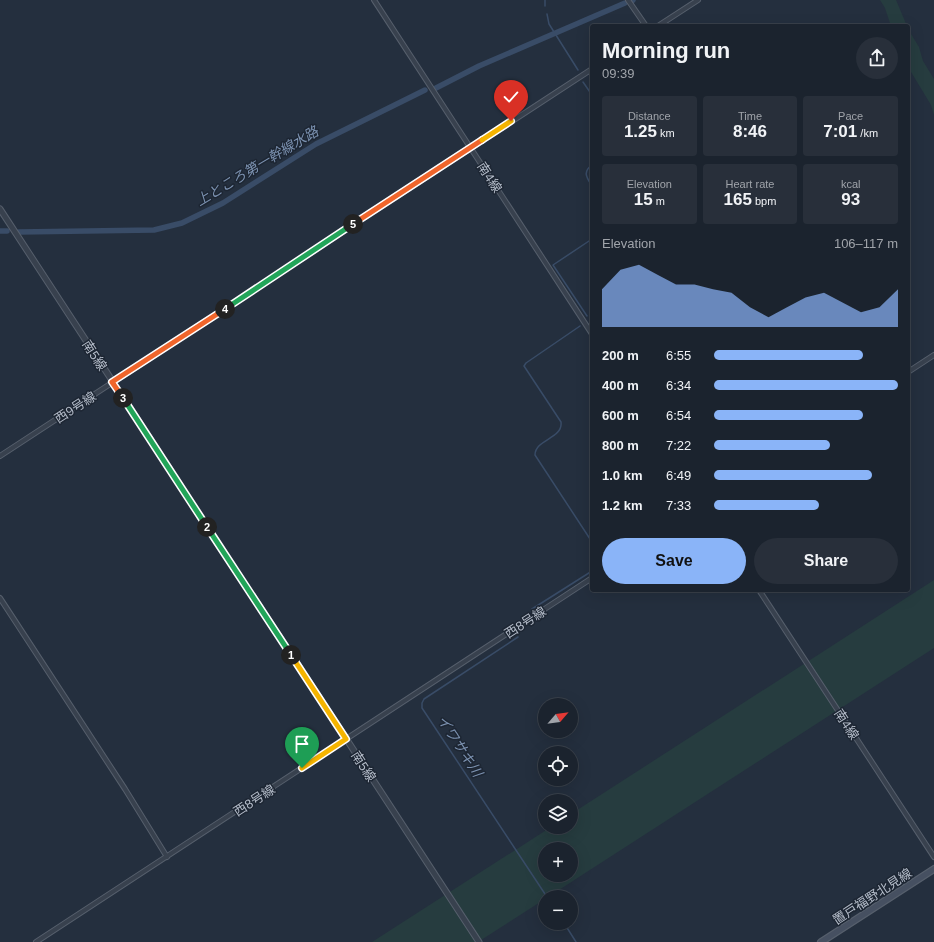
<!DOCTYPE html>
<meta charset="utf-8">
<style>
:root{--surface:#1b232e;--page:#282f3a;--text:#f1f3f6;--muted:#a0a4aa;--line:#39404a;--accent:#8ab4f8}
body{margin:0;font-family:Helvetica,"Noto Sans JP",sans-serif;background:var(--page);color:var(--text);height:100vh;display:flex;flex-direction:column;font-size:15px;white-space:nowrap}
*{box-sizing:border-box;margin:0}
p{font-size:13px;color:var(--muted)}
.icon{flex:none;width:22px;height:22px;fill:none;stroke:currentColor;stroke-width:2;stroke-linecap:round;stroke-linejoin:round}
.map{position:relative;flex:1;overflow:hidden}
.drawer{position:absolute;left:590px;top:24px;width:320px;height:568px;display:flex;flex-direction:column;background:var(--surface);border-radius:4px;box-shadow:0 4px 16px #0002,0 0 0 1px var(--line)}
.drawer>*{flex:none}
.needle{width:26px;rotate:62deg}
.fabs{position:absolute;left:538px;top:698px;display:grid;gap:8px}
.fabs a{display:grid;place-items:center;width:40px;height:40px;border-radius:50%;background:var(--surface);box-shadow:0 4px 16px #0002,0 0 0 1px var(--line);font-size:20px}
.pin{position:absolute;display:grid;place-items:center;width:34px;height:34px;color:#fff;margin:-41px -17px;border-radius:50% 50% 50% 0;rotate:-45deg;box-shadow:0 0 4px #0007}
.pin .icon{rotate:45deg}
.km{position:absolute;width:20px;height:20px;margin:-10px;border-radius:50%;background:#222;color:#fff;font-size:11px;line-height:20px;text-align:center}
.round{display:grid;place-items:center;flex:none;width:42px;height:42px;border-radius:21px;background:var(--page)}
.summary{display:flex;align-items:center;justify-content:space-between;height:68px;padding:0 12px}
h1{font-size:22px;font-weight:700;line-height:30px}
.stats{display:grid;grid-template-columns:repeat(3,1fr);gap:6px;height:68px;padding:4px 12px}
.stats div{display:grid;align-content:center;border-radius:4px;background:var(--page);text-align:center}
.stats b{font-size:17px;font-weight:700}
.stats small{font-size:11px;font-weight:400}
.stats p{font-size:11px}
.chart{height:112px;padding:8px 12px}
.chart p{display:flex;justify-content:space-between}
.chart svg{width:100%;height:72px;margin-top:4px;fill:var(--accent);opacity:.7}
.action{display:flex;gap:8px;margin-top:auto;padding:8px 12px}
.action a{flex:1;height:46px;border-radius:24px;background:var(--accent);color:#111;font-size:16px;font-weight:700;line-height:46px;text-align:center}
.action a+a{background:var(--page);color:var(--text)}
ul{padding:0 12px;list-style:none;font-size:13px}
li{display:grid;grid-template-columns:64px 48px 1fr;align-items:center;height:30px}
li i{height:10px;border-radius:5px;background:var(--accent)}
.map>svg:first-child{display:block}
.green{fill:#263c3f;fill-rule:evenodd}
.lines{fill:none;stroke-linecap:round;stroke-linejoin:round}
.stream{stroke:#394c67;stroke-width:1.5}
.canal{stroke:#394c67;stroke-width:5.5}
.minor-casing{stroke:#565f6c;stroke-width:6}
.tertiary-casing{stroke:#565f6c;stroke-width:7}
.secondary-casing{stroke:#565f6c;stroke-width:8}
.minor{stroke:#38414e;stroke-width:4}
.tertiary{stroke:#38414e;stroke-width:5}
.secondary{stroke:#465061;stroke-width:5.5}
.split-1-casing{stroke:#fff;stroke-width:8}
.split-2-casing{stroke:#fff;stroke-width:8}
.split-3-casing{stroke:#fff;stroke-width:8}
.split-4-casing{stroke:#fff;stroke-width:8}
.split-5-casing{stroke:#fff;stroke-width:8}
.split-6-casing{stroke:#fff;stroke-width:8}
.split-7-casing{stroke:#fff;stroke-width:8}
.split-1{stroke:#f5b400;stroke-width:5}
.split-2{stroke:#22a559;stroke-width:5}
.split-3{stroke:#22a559;stroke-width:5}
.split-4{stroke:#f0652b;stroke-width:5}
.split-5{stroke:#22a559;stroke-width:5}
.split-6{stroke:#f0652b;stroke-width:5}
.split-7{stroke:#f5b400;stroke-width:5}
.labels{text-anchor:middle;stroke-width:3;stroke-linejoin:round;paint-order:stroke}
.street-label{font-size:13px;fill:#b4bcc9;stroke:#1d2633}
.water-label{font-size:14px;font-style:italic;fill:#7c92b1;stroke:#1d2633}
</style>
<div class="map">
<svg width="934" height="942" viewBox="0 0 934 942">
<rect width="100%" height="100%" fill="#242f3e"/>
<path class="green" d="M 880,0 L 896,0 L 907,26 L 891,26 L 885,8 Z
M 908,29 L 919,47 L 923,61 L 934,79 L 934,115 L 931,105 L 908,67 Z
M 934,580 L 934,648 L 548,897 L 545,897 L 545,899 L 478,942 L 372,942 L 551,827 L 571,827 L 571,814 ZM 545,849 L 571,849 L 571,875 L 545,875 Z"/>
<g class="lines">
<path class="stream" d="M 545,0 L 545,6
M 547,14 L 549,24 L 578,70
M 583,82 L 592,95
M 592,165 C 582,172 587,178 592,186
M 587,316 L 553,265 L 592,239
M 580,326 L 526,363 L 524,366 L 561,422 C 563,439 535,439 535,455 L 592,542
M 532,609 L 592,571
M 518,637 L 424,699 L 422,703 L 422,708 L 547,897
M 564,923 L 576,942"/>
<path class="canal" d="M 632,1 L 633,0
M 436,88 L 479,66 L 625,3
M 0,231 L 7,231
M 19,232 L 154,230 L 182,223 L 223,203 L 316,144 L 425,90"/>
<defs>
<path id="minor" d="M 374,0 L 592,334
M 628,0 L 646,26
M 658,26 L 698,0
M 908,372 L 934,355
M 0,456 L 592,69
M 759,590 L 934,857
M 0,598 L 125,789 L 167,857
M 36,942 L 592,578"/>
<path id="tertiary" d="M 0,209 L 479,942"/>
<path id="secondary" d="M 821,942 L 934,869"/>
</defs>
<use href="#minor" class="minor-casing"/>
<use href="#tertiary" class="tertiary-casing"/>
<use href="#secondary" class="secondary-casing"/>
<use href="#minor" class="minor"/>
<use href="#tertiary" class="tertiary"/>
<use href="#secondary" class="secondary"/>
</g>
<g class="lines">
<defs>
<path id="split-1" d="M 291,655 L 346,739 L 302,768"/>
<path id="split-2" d="M 207,527 L 291,655"/>
<path id="split-3" d="M 123,398 L 207,527"/>
<path id="split-4" d="M 123,398 L 112,382 L 225,309"/>
<path id="split-5" d="M 225,309 L 353,224"/>
<path id="split-6" d="M 353,224 L 482,140"/>
<path id="split-7" d="M 482,140 L 511,121"/>
</defs>
<use href="#split-1" class="split-1-casing"/>
<use href="#split-2" class="split-2-casing"/>
<use href="#split-3" class="split-3-casing"/>
<use href="#split-4" class="split-4-casing"/>
<use href="#split-5" class="split-5-casing"/>
<use href="#split-6" class="split-6-casing"/>
<use href="#split-7" class="split-7-casing"/>
<use href="#split-1" class="split-1"/>
<use href="#split-2" class="split-2"/>
<use href="#split-3" class="split-3"/>
<use href="#split-4" class="split-4"/>
<use href="#split-5" class="split-5"/>
<use href="#split-6" class="split-6"/>
<use href="#split-7" class="split-7"/>
</g>
<g class="labels">
<g class="street-label">
<text transform="translate(490 177) rotate(57)" y="5">南4線</text>
<text transform="translate(95 355) rotate(57)" y="5">南5線</text>
<text transform="translate(75 407) rotate(-33)" y="5">西9号線</text>
<text transform="translate(525 622) rotate(-33)" y="5">西8号線</text>
<text transform="translate(847 724) rotate(57)" y="5">南4線</text>
<text transform="translate(364 766) rotate(57)" y="5">南5線</text>
<text transform="translate(254 800) rotate(-33)" y="5">西8号線</text>
<text transform="translate(872 896) rotate(-33)" y="5">置戸福野北見線</text>
</g>
<g class="water-label">
<text transform="translate(257 166) rotate(-31)" y="5">上ところ第一幹線水路</text>
<text transform="translate(460 746) rotate(57)" y="5">イワサキ川</text>
</g>
</g>
</svg>
<div class="fabs">
<a><svg class="needle" viewBox="-14 -14 28 28"><path d="M0-13l5 13h-10z" fill="#e53935"/><path d="M0 13l5-13h-10z" fill="#a0a4aa"/></svg></a>
<a><svg class="icon" aria-label="locate" viewBox="0 0 24 24"><circle cx="12" cy="12" r="6"/><path d="M12 2v4M12 18v4M2 12h4M18 12h4"/></svg></a>
<a><svg class="icon" aria-label="layers" viewBox="0 0 24 24"><path d="M12 4l9 5-9 5-9-5zM3 14l9 5 9-5"/></svg></a>
<a>+</a>
<a>−</a>
</div>
<div class="pin" style="left:302px;top:768px;background:#1e9e55"><svg class="icon" aria-label="arrive" viewBox="0 0 24 24"><path d="M6 21V4h12l-3 4 3 4H6"/></svg></div>
<div class="pin" style="left:511px;top:121px;background:#d93025"><svg class="icon" aria-label="check" viewBox="0 0 24 24"><path d="M5 12l5 5 9-10"/></svg></div>
<b class="km" style="left:291px;top:655px">1</b>
<b class="km" style="left:207px;top:527px">2</b>
<b class="km" style="left:123px;top:398px">3</b>
<b class="km" style="left:225px;top:309px">4</b>
<b class="km" style="left:353px;top:224px">5</b>
<section class="drawer">
<div class="summary"><div><h1>Morning run</h1><p>09:39</p></div><a class="round"><svg class="icon" aria-label="share" viewBox="0 0 24 24"><path d="M12 15V3M7 8l5-5 5 5M5 13v7h14v-7"/></svg></a></div>
<div class="stats">
<div><p>Distance</p><b>1.25<small> km</small></b></div>
<div><p>Time</p><b>8:46</b></div>
<div><p>Pace</p><b>7:01<small> /km</small></b></div>
</div>
<div class="stats">
<div><p>Elevation</p><b>15<small> m</small></b></div>
<div><p>Heart rate</p><b>165<small> bpm</small></b></div>
<div><p>kcal</p><b>93</b></div>
</div>
<div class="chart"><p><span>Elevation</span>106–117 m</p>
<svg viewBox="0 0 160 44" preserveAspectRatio="none"><path d="M0 44V21L10 9L20 6L30 12L40 18L50 18L60 21L70 23L80 32L90 38L100 32L110 26L120 23L130 29L140 35L150 32L160 21V44z"/></svg>
</div>
<ul>
<li><b>200 m</b>6:55<i style="width:81%"></i></li>
<li><b>400 m</b>6:34<i style="width:100%"></i></li>
<li><b>600 m</b>6:54<i style="width:81%"></i></li>
<li><b>800 m</b>7:22<i style="width:63%"></i></li>
<li><b>1.0 km</b>6:49<i style="width:86%"></i></li>
<li><b>1.2 km</b>7:33<i style="width:57%"></i></li>
</ul>
<div class="action"><a>Save</a><a>Share</a></div>
</section>
</div>
